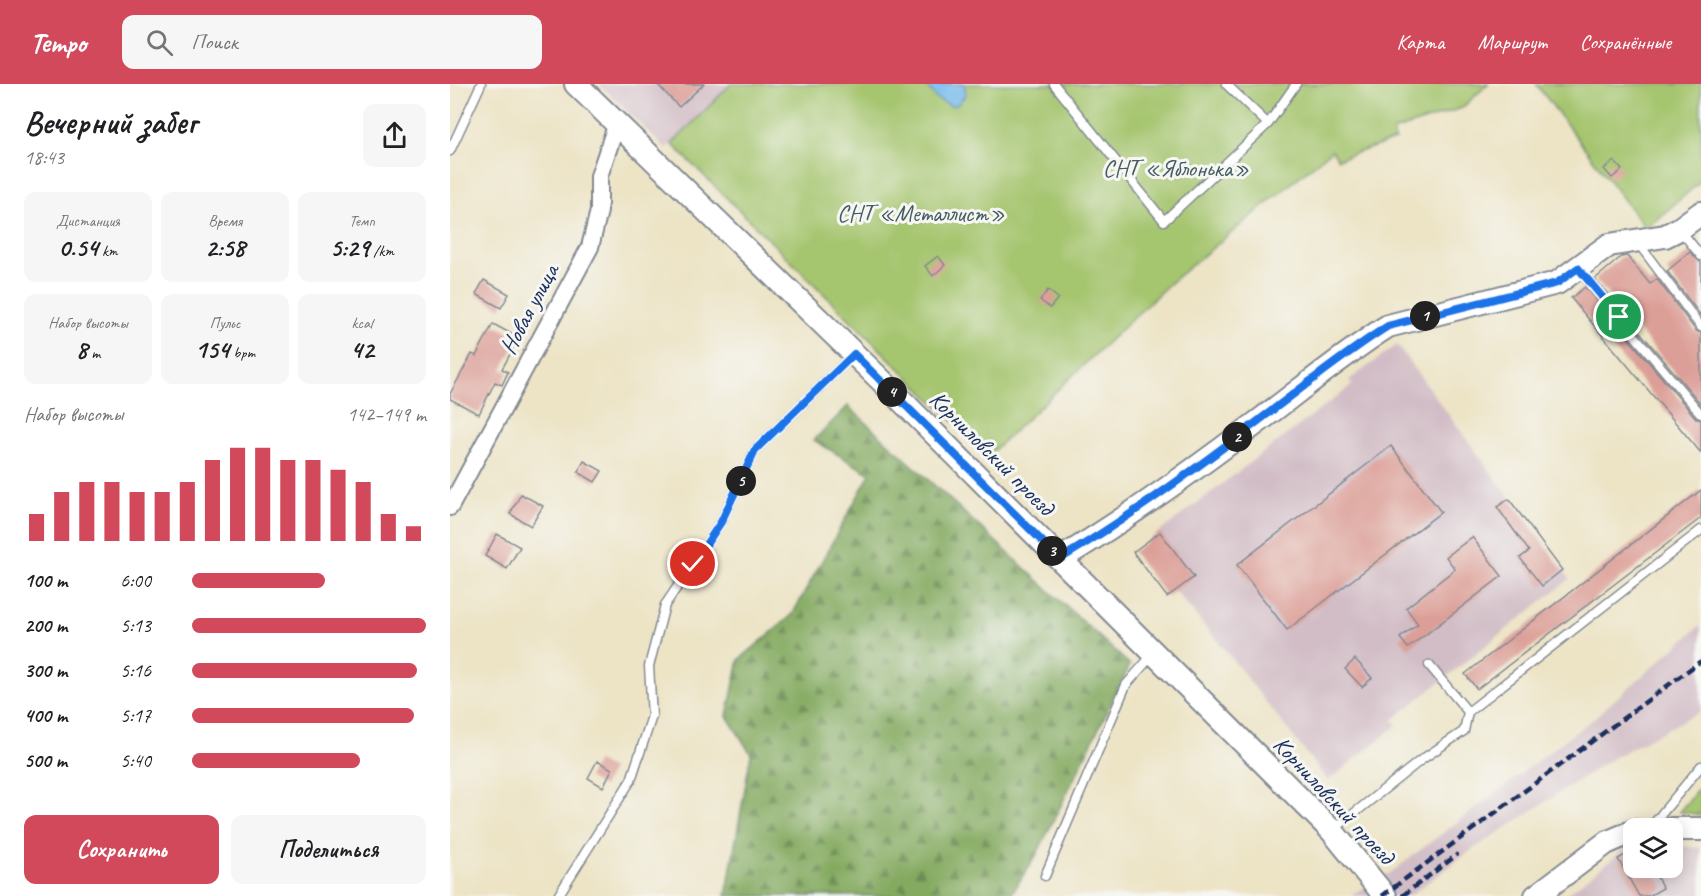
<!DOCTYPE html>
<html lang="ru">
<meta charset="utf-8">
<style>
:root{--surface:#fff;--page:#f6f6f6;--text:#202124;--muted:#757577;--accent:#d1495b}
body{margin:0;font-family:Caveat,sans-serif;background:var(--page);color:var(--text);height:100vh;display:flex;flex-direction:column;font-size:22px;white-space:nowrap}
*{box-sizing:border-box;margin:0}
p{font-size:20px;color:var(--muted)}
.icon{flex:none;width:33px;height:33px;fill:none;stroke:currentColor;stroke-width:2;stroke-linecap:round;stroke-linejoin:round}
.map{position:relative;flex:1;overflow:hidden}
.sheet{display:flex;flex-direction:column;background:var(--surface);width:450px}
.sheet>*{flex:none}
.controls{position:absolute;left:1173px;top:734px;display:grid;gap:12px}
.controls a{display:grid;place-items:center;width:60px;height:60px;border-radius:12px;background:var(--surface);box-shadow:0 3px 15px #0003;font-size:30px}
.pin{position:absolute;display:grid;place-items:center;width:51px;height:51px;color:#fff;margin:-26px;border:3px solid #fff;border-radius:50%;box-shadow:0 2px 6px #0007}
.km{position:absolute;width:30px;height:30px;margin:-15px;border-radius:50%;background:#222;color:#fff;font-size:16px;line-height:30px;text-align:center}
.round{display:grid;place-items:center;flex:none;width:63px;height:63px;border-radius:12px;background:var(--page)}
.headline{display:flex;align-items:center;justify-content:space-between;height:102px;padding:0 24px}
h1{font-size:33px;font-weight:700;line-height:45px}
.figures{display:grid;grid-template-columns:repeat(3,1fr);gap:9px;height:102px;padding:6px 24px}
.figures div{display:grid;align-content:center;border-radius:12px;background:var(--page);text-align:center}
.figures b{font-size:26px;font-weight:700}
.figures small{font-size:16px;font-weight:400}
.figures p{font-size:16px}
.chart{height:168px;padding:12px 24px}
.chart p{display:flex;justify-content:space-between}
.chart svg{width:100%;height:108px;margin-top:6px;stroke:var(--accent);stroke-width:6}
.action{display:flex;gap:12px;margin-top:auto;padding:12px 24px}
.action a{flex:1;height:69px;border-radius:12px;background:var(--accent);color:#fff;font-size:24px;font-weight:700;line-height:69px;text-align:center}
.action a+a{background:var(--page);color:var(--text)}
ul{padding:0 24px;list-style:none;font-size:20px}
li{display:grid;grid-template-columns:96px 72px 1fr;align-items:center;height:45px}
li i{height:15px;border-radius:8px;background:var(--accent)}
header{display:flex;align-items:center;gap:36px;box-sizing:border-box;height:84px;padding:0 30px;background:var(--accent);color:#fff}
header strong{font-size:28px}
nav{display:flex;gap:33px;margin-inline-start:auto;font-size:21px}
.search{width:420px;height:54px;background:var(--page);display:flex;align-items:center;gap:15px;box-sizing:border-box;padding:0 21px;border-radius:12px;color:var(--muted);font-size:22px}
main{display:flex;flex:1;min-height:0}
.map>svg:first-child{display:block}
.industrial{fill:#d2bdc6}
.green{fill:#a5c56e;stroke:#607a66;stroke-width:1.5}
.forest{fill:url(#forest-firs);stroke:#506c60;stroke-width:1.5}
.water{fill:#75b9eb;stroke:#4874a4;stroke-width:1.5}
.building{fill:#dc9f97}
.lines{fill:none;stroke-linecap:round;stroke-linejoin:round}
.lane-casing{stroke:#848a92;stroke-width:11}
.street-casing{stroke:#848a92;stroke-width:20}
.secondary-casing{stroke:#848a92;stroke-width:26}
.lane{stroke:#fff;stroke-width:8}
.street{stroke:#fff;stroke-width:16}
.secondary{stroke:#fff;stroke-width:22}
.rail{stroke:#1b2f5e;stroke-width:4.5;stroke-dasharray:9 4.5;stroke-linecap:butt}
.route-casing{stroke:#fff;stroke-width:12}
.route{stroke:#1a73e8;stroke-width:8}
.labels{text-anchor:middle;stroke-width:6;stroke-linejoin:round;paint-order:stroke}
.park-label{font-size:24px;fill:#445c63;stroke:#f6f6f2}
.street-label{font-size:24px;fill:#1b2f5e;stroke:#f6f6f2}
</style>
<header>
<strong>Tempo</strong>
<div class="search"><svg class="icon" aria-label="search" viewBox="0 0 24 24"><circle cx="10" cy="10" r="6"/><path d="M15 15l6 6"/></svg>Поиск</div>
<nav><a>Карта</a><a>Маршрут</a><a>Сохранённые</a></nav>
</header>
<main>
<section class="sheet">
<div class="headline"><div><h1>Вечерний забег</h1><p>18:43</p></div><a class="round"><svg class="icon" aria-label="share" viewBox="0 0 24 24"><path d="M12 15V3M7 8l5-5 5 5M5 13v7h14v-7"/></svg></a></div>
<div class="figures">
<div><p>Дистанция</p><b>0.54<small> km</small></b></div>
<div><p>Время</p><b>2:58</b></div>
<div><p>Темп</p><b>5:29<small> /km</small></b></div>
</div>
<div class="figures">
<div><p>Набор высоты</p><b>8<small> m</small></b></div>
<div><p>Пульс</p><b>154<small> bpm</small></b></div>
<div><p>kcal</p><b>42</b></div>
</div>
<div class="chart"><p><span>Набор высоты</span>142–149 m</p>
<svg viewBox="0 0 160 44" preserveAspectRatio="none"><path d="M5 44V33M15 44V24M25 44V20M35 44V20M45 44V24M55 44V24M65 44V20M75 44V11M85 44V6M95 44V6M105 44V11M115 44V11M125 44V15M135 44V20M145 44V33M155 44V38"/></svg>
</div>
<ul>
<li><b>100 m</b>6:00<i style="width:57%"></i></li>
<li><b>200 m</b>5:13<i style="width:100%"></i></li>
<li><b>300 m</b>5:16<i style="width:96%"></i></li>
<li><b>400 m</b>5:17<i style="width:95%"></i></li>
<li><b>500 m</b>5:40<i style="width:72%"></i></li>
</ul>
<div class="action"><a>Сохранить</a><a>Поделиться</a></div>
</section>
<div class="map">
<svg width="1251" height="812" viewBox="0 0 1251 812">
<defs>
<pattern id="forest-firs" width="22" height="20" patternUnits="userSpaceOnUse" patternTransform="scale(1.5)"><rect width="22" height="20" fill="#84aa61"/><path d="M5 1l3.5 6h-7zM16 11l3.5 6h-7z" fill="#6b8b53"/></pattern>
</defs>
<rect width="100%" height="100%" fill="#f6f6f2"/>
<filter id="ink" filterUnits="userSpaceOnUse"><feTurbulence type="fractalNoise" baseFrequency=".0167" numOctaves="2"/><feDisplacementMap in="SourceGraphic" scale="12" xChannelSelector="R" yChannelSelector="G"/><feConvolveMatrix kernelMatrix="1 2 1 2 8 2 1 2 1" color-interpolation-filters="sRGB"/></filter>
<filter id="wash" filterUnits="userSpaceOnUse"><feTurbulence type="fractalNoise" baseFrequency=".008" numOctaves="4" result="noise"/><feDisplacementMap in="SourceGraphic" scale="24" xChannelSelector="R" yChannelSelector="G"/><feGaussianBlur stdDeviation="1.35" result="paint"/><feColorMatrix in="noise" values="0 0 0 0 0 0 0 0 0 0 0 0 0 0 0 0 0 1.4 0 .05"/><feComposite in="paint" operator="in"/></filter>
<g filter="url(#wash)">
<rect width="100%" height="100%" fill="#ede4c6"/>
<path class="industrial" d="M 149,0 L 281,0 L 216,65 Z
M 947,261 L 1120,495 L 942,636 L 947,641 L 878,697 L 775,566 L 725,507 L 717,513 L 683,468 L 902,301 L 899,296 Z
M 1251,541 L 1251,627 L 1161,675 L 1022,766 L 959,812 L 900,812 L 940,789 L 1139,638 Z
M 1183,759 L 1184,783 L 1222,783 L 1223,762 L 1251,764 L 1251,812 L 1114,812 Z"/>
<path class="green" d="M 281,0 L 1038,0 L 1012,24 L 943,47 L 945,56 L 888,75 L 882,66 L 720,199 L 538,372 L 222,60 Z
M 1086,0 L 1251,0 L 1251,97 L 1196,145 Z
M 1251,702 L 1251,731 L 1229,728 Z"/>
<path class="forest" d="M 398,322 L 680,581 L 586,772 L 560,812 L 276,812 L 301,670 L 277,632 L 289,576 L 342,531 L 420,390 L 364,356 Z"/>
<path class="water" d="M 474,0 L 514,0 L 516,10 L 508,20 L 502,22 L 487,15 Z"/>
<g id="blocks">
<path class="building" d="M 207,0 L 254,0 L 229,23 Z
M 1164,77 L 1172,86 L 1162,94 L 1154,85 Z
M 1240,168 L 1251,179 L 1251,232 L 1217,187 Z
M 488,172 L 495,181 L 483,192 L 475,182 Z
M 1177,172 L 1200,200 L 1207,195 L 1246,247 L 1251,249 L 1251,320 L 1145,195 L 1171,173 Z
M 34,196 L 59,210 L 51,224 L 26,210 Z
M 1135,203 L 1246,334 L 1251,336 L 1251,369 L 1121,214 Z
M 598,206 L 608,214 L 600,224 L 590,216 Z
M 43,240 L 69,254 L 52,285 L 58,288 L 52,301 L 45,298 L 29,330 L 0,315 L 0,310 L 22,270 L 26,272 Z
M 941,362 L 991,428 L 837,546 L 787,481 Z
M 134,377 L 152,387 L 145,398 L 128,388 Z
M 1251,406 L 1251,434 L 1027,605 L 1015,590 Z
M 71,410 L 93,422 L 81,442 L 60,430 Z
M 1059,415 L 1112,486 L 1092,502 L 1070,474 L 1079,467 L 1047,423 Z
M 710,448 L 744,493 L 717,513 L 683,468 Z
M 47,450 L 70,463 L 57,485 L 35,472 Z
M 1022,453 L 1052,492 L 958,564 L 950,554 L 968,540 L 956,524 L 1005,485 L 996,473 Z
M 905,575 L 922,594 L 912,603 L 895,585 Z
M 147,677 L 162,685 L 153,703 L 138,694 Z
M 1184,766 L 1184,783 L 1201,783 L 1213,804 L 1199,812 L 1189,812 L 1168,775 Z"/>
</g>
</g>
<g filter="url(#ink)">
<use href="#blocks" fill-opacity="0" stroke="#848a92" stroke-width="1.5"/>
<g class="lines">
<defs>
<path id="lane" d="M 604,0 L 714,137 L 818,40 L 846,0
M 776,0 L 818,40
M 0,67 L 31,0
M 1231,147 L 1251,172
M 1188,159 L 1251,243
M 1129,186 L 1251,330
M 979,581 L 1018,628
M 1200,744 L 1251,682
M 883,746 L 971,676 L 1014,647 L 1018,628 L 1251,446
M 595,792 L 676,601 L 704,569
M 108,812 L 181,696 L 202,632 L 199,582 L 215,521 L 271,438 L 305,366 L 404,270"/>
<path id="street" d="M 0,423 L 140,163 L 149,127 L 149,92 L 167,39"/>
<path id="secondary" d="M 126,0 L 432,297 L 882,747 L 935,812
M 610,475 C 680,433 747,384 813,334 C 854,303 894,270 938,242 L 1107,199 L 1159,161 L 1215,152 L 1229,145 L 1251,129
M 1222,745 L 1251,745
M 1086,812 L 1156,759 L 1184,747"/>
</defs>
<use href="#lane" class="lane-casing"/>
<use href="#street" class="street-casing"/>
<use href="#secondary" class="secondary-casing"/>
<use href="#lane" class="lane"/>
<use href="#street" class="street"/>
<use href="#secondary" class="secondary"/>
<path class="rail" d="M 932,812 L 1251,577
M 952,812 L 1008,770"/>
</g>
</g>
<g class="lines" filter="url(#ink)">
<defs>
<path id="route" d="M 243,480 L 271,438 L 305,366 L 404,270 L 610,475 C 682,432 750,382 816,331 C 856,301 895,269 938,242 L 1107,199 L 1128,184 L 1169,233"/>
</defs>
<use href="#route" class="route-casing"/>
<use href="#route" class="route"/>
</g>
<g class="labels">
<g class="park-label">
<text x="726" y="92">СНТ «Яблонька»</text>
<text x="471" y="137">СНТ «Металлист»</text>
</g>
<g class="street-label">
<text transform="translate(79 225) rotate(-62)" y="8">Новая улица</text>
<text transform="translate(542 369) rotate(45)" y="8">Корниловский проезд</text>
<text transform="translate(884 716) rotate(47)" y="8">Корниловский проезд</text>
</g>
</g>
</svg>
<div class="controls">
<a><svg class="icon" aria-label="layers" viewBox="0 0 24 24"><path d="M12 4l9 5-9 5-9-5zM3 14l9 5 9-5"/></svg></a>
</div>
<div class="pin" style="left:1169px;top:233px;background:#1e9e55"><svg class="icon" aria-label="arrive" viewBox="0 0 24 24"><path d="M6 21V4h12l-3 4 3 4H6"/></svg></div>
<div class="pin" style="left:243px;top:480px;background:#d93025"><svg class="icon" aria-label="check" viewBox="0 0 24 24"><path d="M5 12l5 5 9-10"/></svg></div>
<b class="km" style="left:975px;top:232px">1</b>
<b class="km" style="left:787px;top:353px">2</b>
<b class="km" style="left:602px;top:467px">3</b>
<b class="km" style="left:442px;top:308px">4</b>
<b class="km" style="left:291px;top:397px">5</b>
</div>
</main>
